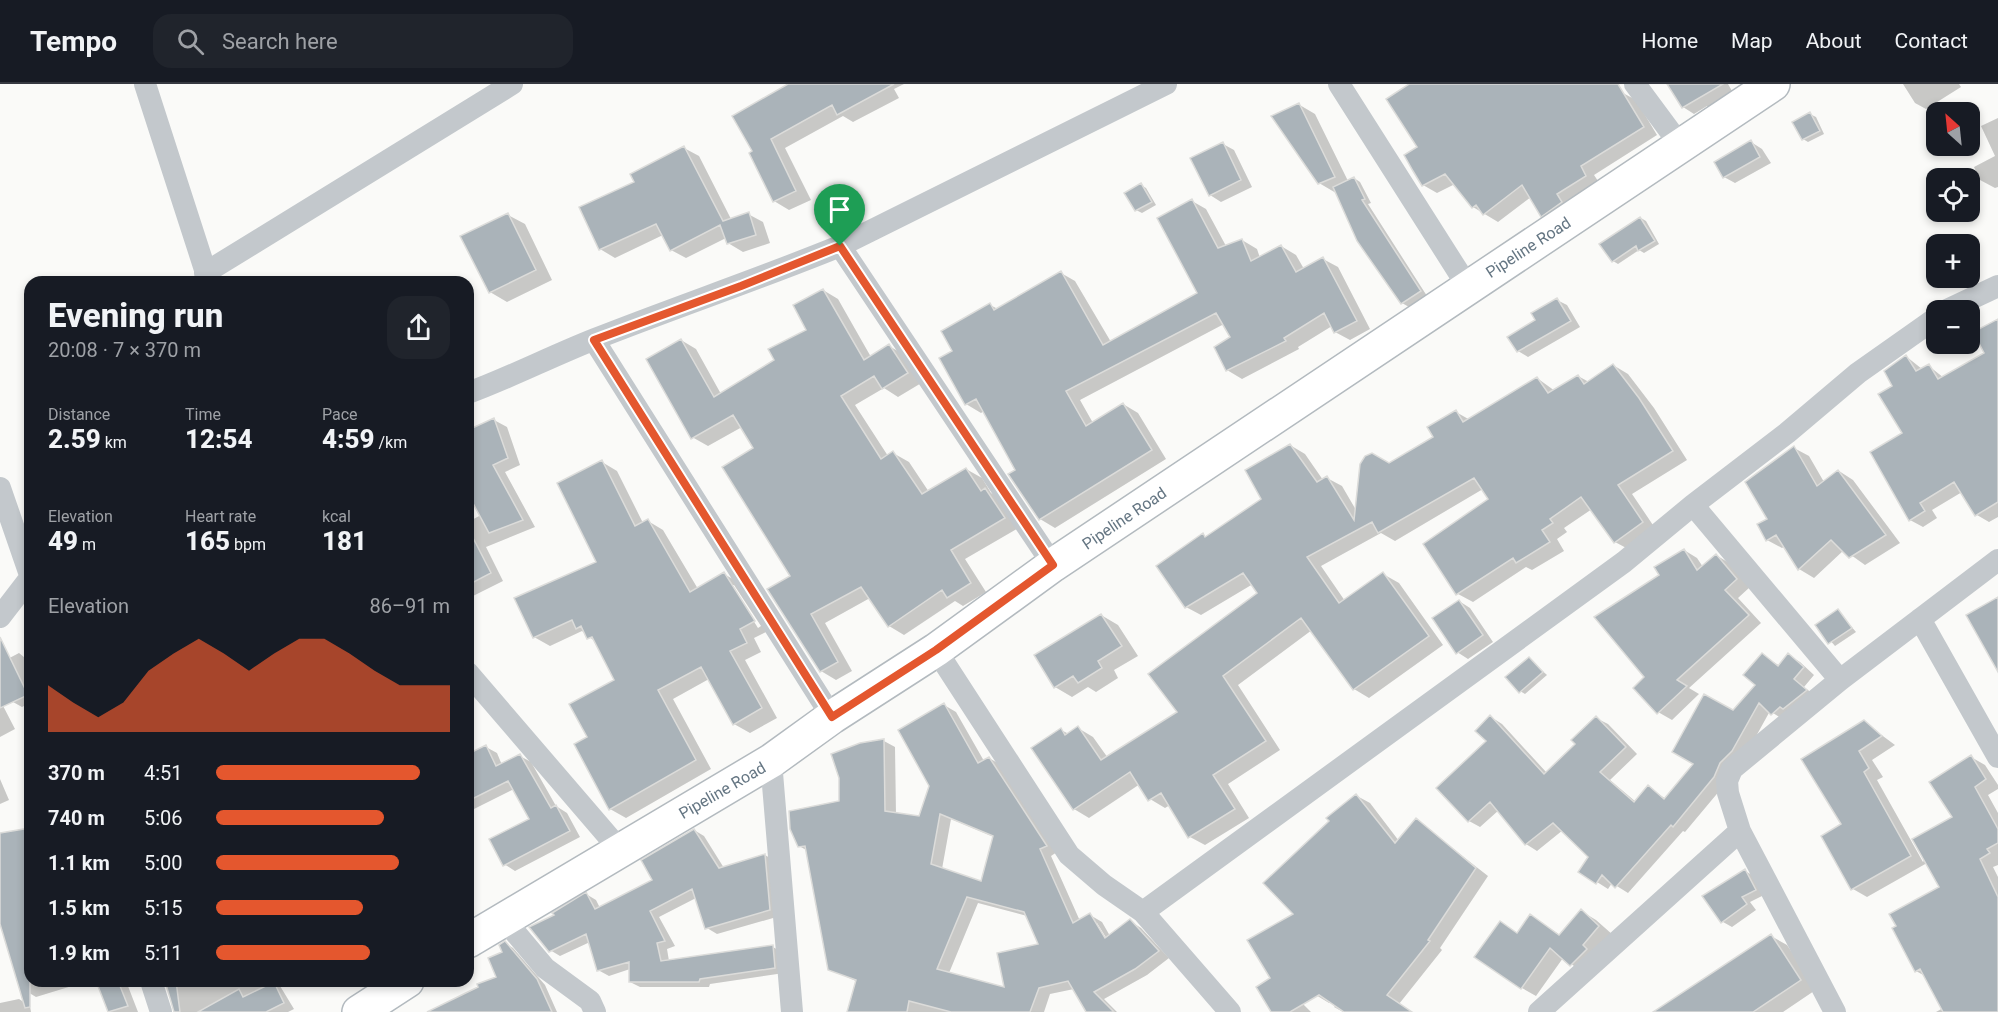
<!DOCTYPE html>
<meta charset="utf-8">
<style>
:root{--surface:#171b24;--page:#20242c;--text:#f1f3f6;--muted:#9ea1a6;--line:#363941;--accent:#e4572e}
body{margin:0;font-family:Roboto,sans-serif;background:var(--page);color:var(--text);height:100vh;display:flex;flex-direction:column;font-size:22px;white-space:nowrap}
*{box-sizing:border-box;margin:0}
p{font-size:20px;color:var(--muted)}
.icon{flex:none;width:33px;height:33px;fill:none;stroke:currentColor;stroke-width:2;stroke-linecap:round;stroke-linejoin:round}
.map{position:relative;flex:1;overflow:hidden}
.sheet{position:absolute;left:24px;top:192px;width:450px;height:711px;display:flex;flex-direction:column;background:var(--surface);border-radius:18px;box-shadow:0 3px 9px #0003}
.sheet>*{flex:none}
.needle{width:39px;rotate:333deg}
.fabs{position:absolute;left:1926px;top:18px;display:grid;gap:12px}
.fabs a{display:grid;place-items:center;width:54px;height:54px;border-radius:12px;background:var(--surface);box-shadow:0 3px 9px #0003;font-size:30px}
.pin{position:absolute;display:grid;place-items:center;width:51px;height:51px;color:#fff;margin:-62px -26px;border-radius:50% 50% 50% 0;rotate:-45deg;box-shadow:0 0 6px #0007}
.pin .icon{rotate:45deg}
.round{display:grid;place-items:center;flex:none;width:63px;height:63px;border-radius:18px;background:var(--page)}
.headline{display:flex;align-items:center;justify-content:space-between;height:102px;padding:0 24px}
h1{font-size:33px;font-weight:800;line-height:45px}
.stats{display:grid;grid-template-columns:repeat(3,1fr);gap:9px;height:102px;padding:6px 24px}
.stats div{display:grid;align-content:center}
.stats b{font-size:26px;font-weight:800}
.stats small{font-size:16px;font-weight:400}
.stats p{font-size:16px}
.chart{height:168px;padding:12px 24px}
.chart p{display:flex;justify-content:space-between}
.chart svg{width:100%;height:108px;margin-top:6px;fill:var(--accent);opacity:.7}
ul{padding:0 24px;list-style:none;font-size:20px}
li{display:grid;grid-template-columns:96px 72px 1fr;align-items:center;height:45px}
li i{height:15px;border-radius:8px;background:var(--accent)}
header{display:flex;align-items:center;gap:36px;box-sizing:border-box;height:84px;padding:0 30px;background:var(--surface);border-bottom:2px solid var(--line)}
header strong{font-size:28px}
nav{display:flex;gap:33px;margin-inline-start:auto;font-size:21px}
.search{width:420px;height:54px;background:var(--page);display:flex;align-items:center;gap:15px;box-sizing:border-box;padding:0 21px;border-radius:18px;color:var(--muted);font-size:22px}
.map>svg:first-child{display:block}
.shadow{fill:#0003;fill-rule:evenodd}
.building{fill:#aab3b9;stroke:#dcdcda;stroke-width:1.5;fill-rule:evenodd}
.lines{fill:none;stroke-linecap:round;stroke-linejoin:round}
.secondary-casing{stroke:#b3babf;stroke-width:36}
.street{stroke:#c3c8cc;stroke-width:22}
.secondary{stroke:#fff;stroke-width:33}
.route-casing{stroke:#fff;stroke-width:12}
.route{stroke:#e4572e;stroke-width:8}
.labels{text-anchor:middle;stroke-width:6;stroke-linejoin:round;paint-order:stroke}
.street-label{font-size:16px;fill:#657683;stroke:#fff}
</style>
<header>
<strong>Tempo</strong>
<div class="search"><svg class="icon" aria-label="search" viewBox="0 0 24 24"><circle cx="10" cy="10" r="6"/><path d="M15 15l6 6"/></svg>Search here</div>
<nav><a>Home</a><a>Map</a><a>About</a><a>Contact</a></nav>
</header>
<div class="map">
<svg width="1998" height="928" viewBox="0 0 1998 928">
<rect width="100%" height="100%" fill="#fafaf8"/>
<path class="shadow" d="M 789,0 L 904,0 L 894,5 L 899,14 L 853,38 L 843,32 L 785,64 L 811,116 L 789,126 L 774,117 L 754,68 Z
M 1411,0 L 1596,0 L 1621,8 L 1636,16 L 1657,51 L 1594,91 L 1600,100 L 1556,140 L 1542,132 L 1531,113 L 1498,138 L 1473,123 L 1455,100 L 1437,109 L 1423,101 Z
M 1669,0 L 1728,0 L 1736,14 L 1715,27 L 1707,22 L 1694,30 L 1683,23 Z
M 1903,0 L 1959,0 L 1961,3 L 1926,25 L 1915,19 Z
M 1298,20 L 1315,30 L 1348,97 L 1354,94 L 1360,98 L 1371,119 L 1368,120 L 1427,212 L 1409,223 L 1402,219 L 1336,109 L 1319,99 Z
M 1810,30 L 1816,33 L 1824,50 L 1808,58 L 1803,55 Z
M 1998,34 L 1998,103 L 1995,104 L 1980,96 L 1974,83 L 1995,72 L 1981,42 Z
M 1751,58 L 1762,65 L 1771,79 L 1735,99 L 1724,93 Z
M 1223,60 L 1234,66 L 1252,103 L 1221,118 L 1210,111 Z
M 684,64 L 699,72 L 731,135 L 748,130 L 763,138 L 770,159 L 743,168 L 728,159 L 726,154 L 686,174 L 671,166 L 663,151 L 615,174 L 600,165 L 636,98 Z
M 1141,101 L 1146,104 L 1156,121 L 1142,129 L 1136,126 Z
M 1192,117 L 1206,125 L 1226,162 L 1242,156 L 1257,165 L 1260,174 L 1281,162 L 1296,171 L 1304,185 L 1323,175 L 1338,183 L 1370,245 L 1350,256 L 1335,248 L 1332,242 L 1298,263 L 1299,265 L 1242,295 L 1227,286 L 1232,253 L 1224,240 L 1080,316 L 1093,339 L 1123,320 L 1138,329 L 1166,375 L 1055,444 L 1040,435 L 984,327 L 981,329 L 966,320 L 954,267 L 990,221 L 998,225 L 1061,189 L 1075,197 L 1111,258 L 1199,210 Z
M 508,131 L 525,140 L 552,196 L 507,218 L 490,208 Z
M 1641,134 L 1646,137 L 1659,160 L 1644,169 L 1639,166 L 1618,180 L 1613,177 Z
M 823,206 L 838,215 L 871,273 L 889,262 L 905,271 L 923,298 L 898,313 L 884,304 L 855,321 L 888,372 L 893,369 L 909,378 L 929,408 L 966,385 L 982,394 L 991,409 L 1001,415 L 1020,443 L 965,475 L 986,508 L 963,522 L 955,517 L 904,551 L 889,542 L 870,514 L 825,539 L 852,587 L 836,596 L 821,587 L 755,364 L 742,343 L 708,362 L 692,353 L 681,256 L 696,265 L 721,310 L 776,276 L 809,246 Z
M 1557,216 L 1567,221 L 1580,243 L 1528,273 L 1518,267 Z
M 1998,237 L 1998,433 L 1989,438 L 1977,431 L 1962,408 L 1932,426 L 1937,434 L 1923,443 L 1910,436 L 1904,350 L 1894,302 L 1907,273 L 1922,285 L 1929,282 L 1944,294 L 1986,270 Z
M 1613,281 L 1628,290 L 1654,324 L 1687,376 L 1632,410 L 1657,447 L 1630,466 L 1615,458 L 1592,425 L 1564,444 L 1567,448 L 1557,455 L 1564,467 L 1532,486 L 1526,483 L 1473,518 L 1458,510 L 1490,416 L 1483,405 L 1395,457 L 1381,449 L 1321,482 L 1345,517 L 1383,490 L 1399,499 L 1443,561 L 1369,614 L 1354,605 L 1312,546 L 1238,601 L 1280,666 L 1228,700 L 1249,734 L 1205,761 L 1190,753 L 1170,721 L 1165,724 L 1150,715 L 1140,700 L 1089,734 L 1074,725 L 1061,646 L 1069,650 L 1078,644 L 1093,653 L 1108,674 L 1179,628 L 1259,510 L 1253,500 L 1201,531 L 1186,523 L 1203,451 L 1207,453 L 1263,416 L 1290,361 L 1305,370 L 1323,396 L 1327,394 L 1342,402 L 1356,426 L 1389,380 L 1435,353 L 1456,328 L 1470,336 L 1537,294 L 1555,307 L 1578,292 L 1589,298 Z
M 494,336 L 507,343 L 520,381 L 505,388 L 535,443 L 486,463 L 503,497 L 469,514 L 468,438 L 481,431 L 468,406 L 468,348 Z
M 1794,364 L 1809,372 L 1824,398 L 1839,387 L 1853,396 L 1900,459 L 1865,481 L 1844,466 L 1814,494 L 1799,485 L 1785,462 L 1782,464 L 1767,456 L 1769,435 Z
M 602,378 L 617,387 L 643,439 L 648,437 L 663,446 L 698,505 L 724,490 L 740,499 L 770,546 L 754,554 L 761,568 L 745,576 L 777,634 L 750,649 L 734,640 L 709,595 L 673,615 L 711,685 L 626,734 L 610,725 L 589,653 L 616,597 L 597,559 L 582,547 L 550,562 L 534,553 L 598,478 ZM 731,501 L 734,501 L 761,542 L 758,544 Z
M 1684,466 L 1697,474 L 1703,483 L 1716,471 L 1729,479 L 1750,503 L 1738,514 L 1761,539 L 1689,604 L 1699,610 L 1672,636 L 1658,628 L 1646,593 L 1661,492 Z
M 1459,517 L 1470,524 L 1493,558 L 1468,575 L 1457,568 Z
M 1838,527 L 1856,548 L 1835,562 L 1817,541 Z
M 1101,531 L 1118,541 L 1138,572 L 1114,586 L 1118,594 L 1096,608 L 1088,603 L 1072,613 L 1055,603 Z
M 19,569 L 30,578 L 30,619 L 22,623 L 13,618 L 0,594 L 0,579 Z
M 1762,571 L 1780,582 L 1788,571 L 1800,578 L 1814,591 L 1804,603 L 1817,613 L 1784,636 L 1770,627 L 1744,674 L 1726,699 L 1685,748 L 1683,747 L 1628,809 L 1612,799 L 1608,805 L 1597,798 L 1590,773 L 1563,746 L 1537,767 L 1526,760 L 1499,726 L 1480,743 L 1469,737 L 1488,657 L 1491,633 L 1502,640 L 1547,689 L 1577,660 L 1596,634 L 1608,640 L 1637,670 L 1610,696 L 1636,718 L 1648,703 L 1666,715 L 1733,628 L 1758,601 Z
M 1529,575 L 1547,591 L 1525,610 L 1520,607 Z
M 0,616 L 15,645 L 0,653 Z
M 944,621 L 956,628 L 984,677 L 989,674 L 1001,681 L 1057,768 L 1051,772 L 1080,837 L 1090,831 L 1102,838 L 1110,852 L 1130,837 L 1141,844 L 1169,874 L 1147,891 L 1104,915 L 1117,928 L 1087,928 L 1074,905 L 1050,910 L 1044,928 L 849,928 L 858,898 L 829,885 L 808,767 L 799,762 L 840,718 L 884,657 L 895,663 L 896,730 L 920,734 L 931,702 ZM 951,735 L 994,753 L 982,799 L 942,785 ZM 978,819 L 1027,832 L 1041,861 L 1006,905 L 949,889 ZM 1094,839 L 1097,839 L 1110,860 L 1107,862 Z
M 1864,638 L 1895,661 L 1872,676 L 1883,693 L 1877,696 L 1923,778 L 1954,734 L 1971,673 L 1985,681 L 1998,701 L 1998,705 L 1988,711 L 1998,729 L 1998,781 L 1993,783 L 1998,793 L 1998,928 L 1936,928 L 1943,924 L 1925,892 L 1916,887 L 1941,804 L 1927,779 L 1867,813 L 1853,805 L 1843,741 Z
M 486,663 L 497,669 L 502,681 L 520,672 L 531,678 L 556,722 L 567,729 L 580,753 L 515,787 L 504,780 L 531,736 L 514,705 L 468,728 L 468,672 Z
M 0,695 L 9,716 L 0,720 Z
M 1357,712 L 1370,719 L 1399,757 L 1416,736 L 1488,792 L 1440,864 L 1442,866 L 1399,920 L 1410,928 L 1343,928 L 1334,923 L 1346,909 L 1329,919 L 1306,905 L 1298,915 L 1311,928 L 1273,928 L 1272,895 L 1295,830 Z
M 30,745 L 30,897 L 85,898 L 36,913 L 21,904 L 0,837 L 0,751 Z
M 694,746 L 704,752 L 724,784 L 765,771 L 775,777 L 780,832 L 717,850 L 707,844 L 696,814 L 659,833 L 675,862 L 667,865 L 669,877 L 773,863 L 783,869 L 784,889 L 710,900 L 709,903 L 640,903 L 630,898 L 630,885 L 609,892 L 598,886 L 590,858 L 560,872 L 550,866 L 556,831 L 586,810 L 596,816 L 600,824 L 654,797 Z
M 1745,787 L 1754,792 L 1764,811 L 1750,818 L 1756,826 L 1732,843 L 1723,838 Z
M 1581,827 L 1596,836 L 1613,851 L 1585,890 L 1563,874 L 1536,912 L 1522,904 L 1518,850 L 1531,832 L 1560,851 Z
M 1771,852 L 1787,861 L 1817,905 L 1783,928 L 1656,928 Z
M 505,859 L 513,864 L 545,901 L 557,928 L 430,928 L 498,894 Z
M 97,897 L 126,897 L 138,928 L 109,928 Z
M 165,897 L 277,897 L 294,925 L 288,928 L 176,928 Z
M 19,915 L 30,922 L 31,928 L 0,928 L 0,919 Z"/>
<path class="building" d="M 788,0 L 894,0 L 837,31 L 832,21 L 771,55 L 796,107 L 773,118 L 749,69 L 752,67 L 732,32 Z
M 1409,0 L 1618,0 L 1644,43 L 1581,82 L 1586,92 L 1557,110 L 1562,118 L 1541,133 L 1522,101 L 1483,131 L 1476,121 L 1472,124 L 1445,90 L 1422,102 L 1413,87 L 1404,71 L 1417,63 L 1386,15 Z
M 1667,0 L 1723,0 L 1682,24 Z
M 1299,19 L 1335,93 L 1318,100 L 1271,32 Z
M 1810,28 L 1820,47 L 1802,56 L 1792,38 Z
M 1751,56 L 1760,73 L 1723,94 L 1714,78 Z
M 1223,58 L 1241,96 L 1209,112 L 1190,74 Z
M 684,62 L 723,137 L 749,128 L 756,151 L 727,160 L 720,141 L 670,167 L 656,140 L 599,166 L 579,123 L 634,98 L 630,90 Z
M 1354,93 L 1365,115 L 1362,116 L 1421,207 L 1401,220 L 1357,157 L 1333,103 Z
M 1141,99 L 1152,118 L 1135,127 L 1124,109 Z
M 1192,115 L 1218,164 L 1242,155 L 1251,177 L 1281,161 L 1296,188 L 1323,173 L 1357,237 L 1334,249 L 1324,229 L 1284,254 L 1286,257 L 1226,287 L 1214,263 L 1230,253 L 1216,229 L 1066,307 L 1086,342 L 1123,319 L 1152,366 L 1039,436 L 1008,390 L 1015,386 L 976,315 L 965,321 L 939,274 L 952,267 L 941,247 L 990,219 L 994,226 L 1061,187 L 1103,261 L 1197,209 L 1157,134 Z
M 508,129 L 536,186 L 489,209 L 460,152 Z
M 1640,133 L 1655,157 L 1638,167 L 1636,162 L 1612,178 L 1599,160 Z
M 823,205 L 864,276 L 889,260 L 908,289 L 882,305 L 874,292 L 841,312 L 881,375 L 893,367 L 922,410 L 966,384 L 981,407 L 985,404 L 1005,434 L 951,466 L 971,499 L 947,514 L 942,506 L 888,543 L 861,503 L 811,530 L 838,578 L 820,588 L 767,505 L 790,492 L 722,383 L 753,364 L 733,331 L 691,355 L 646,275 L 681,255 L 714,313 L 774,276 L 768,265 L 806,246 L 793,221 Z
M 1557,214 L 1571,237 L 1517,268 L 1507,253 L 1535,236 L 1531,229 Z
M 1998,235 L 1998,418 L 1975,432 L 1954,398 L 1920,419 L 1925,427 L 1909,437 L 1870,368 L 1902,349 L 1878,310 L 1892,302 L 1884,287 L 1906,271 L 1916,287 L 1929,280 L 1938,295 L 1984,269 L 1973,248 Z
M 1613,280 L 1639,314 L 1673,367 L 1618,401 L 1643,438 L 1614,459 L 1581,413 L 1550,435 L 1553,439 L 1542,446 L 1550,458 L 1516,479 L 1513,474 L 1456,511 L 1423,460 L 1488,415 L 1474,394 L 1378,449 L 1372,438 L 1307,473 L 1339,519 L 1383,488 L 1429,552 L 1353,606 L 1301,534 L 1223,592 L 1266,657 L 1213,691 L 1235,725 L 1188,754 L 1161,709 L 1148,717 L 1130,688 L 1073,726 L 1031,664 L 1061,644 L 1065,651 L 1078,642 L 1101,676 L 1177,628 L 1148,590 L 1257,509 L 1243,489 L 1185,524 L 1156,482 L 1203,449 L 1205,453 L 1261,415 L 1245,386 L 1290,360 L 1317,398 L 1327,392 L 1354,436 L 1360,380 L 1365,372 L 1372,369 L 1389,379 L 1433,353 L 1427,343 L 1456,326 L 1463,338 L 1537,293 L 1548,309 L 1578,291 L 1584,300 Z
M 494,334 L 508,374 L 493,381 L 523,436 L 489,449 L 468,410 L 468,346 Z
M 1794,362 L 1817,402 L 1838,386 L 1886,451 L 1849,474 L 1831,456 L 1798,486 L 1776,451 L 1766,457 L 1757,440 L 1767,435 L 1745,398 Z
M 602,376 L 635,442 L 648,435 L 690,508 L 724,488 L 755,537 L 740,545 L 747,559 L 730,567 L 762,624 L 733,641 L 701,583 L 658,606 L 696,676 L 609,726 L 574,660 L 587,653 L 569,620 L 614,596 L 592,553 L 587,555 L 581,542 L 576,545 L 572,536 L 533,554 L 514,514 L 596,478 L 557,399 Z
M 468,444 L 491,489 L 468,501 Z
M 1684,465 L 1697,486 L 1716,470 L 1737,495 L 1725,506 L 1749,531 L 1677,596 L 1687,602 L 1657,630 L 1633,604 L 1644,593 L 1594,533 L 1659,491 L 1654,483 Z
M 1998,513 L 1998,588 L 1966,531 Z
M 1459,516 L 1483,551 L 1456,570 L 1432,534 Z
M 1838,525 L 1852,544 L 1828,560 L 1815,541 Z
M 1101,530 L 1122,562 L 1098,577 L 1102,584 L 1078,599 L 1073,592 L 1054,604 L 1034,571 Z
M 0,553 L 28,611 L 0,624 Z
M 1762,569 L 1778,582 L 1788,569 L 1804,583 L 1794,595 L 1807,606 L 1783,625 L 1780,623 L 1771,631 L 1759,619 L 1732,667 L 1720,679 L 1714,693 L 1673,743 L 1671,741 L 1615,804 L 1602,791 L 1596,800 L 1578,788 L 1588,773 L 1553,739 L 1525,761 L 1490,718 L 1468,738 L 1436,704 L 1486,657 L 1475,647 L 1490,631 L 1544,690 L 1575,660 L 1571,656 L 1596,632 L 1626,663 L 1600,688 L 1634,718 L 1648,701 L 1664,715 L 1693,680 L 1672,668 L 1704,610 L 1733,626 L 1755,601 L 1743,591 Z
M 1529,573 L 1543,588 L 1519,609 L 1505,593 Z
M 944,619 L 978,679 L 989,673 L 1047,762 L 1040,765 L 1073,839 L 1090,829 L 1105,854 L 1130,835 L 1159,867 L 1135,885 L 1094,908 L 1114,928 L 1086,928 L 1068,897 L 1039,904 L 1030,928 L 951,928 L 909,917 L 907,928 L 847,928 L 856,896 L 828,886 L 805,762 L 798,763 L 790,745 L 789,727 L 839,717 L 839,694 L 831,670 L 860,659 L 884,655 L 885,727 L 919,732 L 929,702 L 898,646 ZM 940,730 L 993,752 L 981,797 L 931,780 ZM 967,813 L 1024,828 L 1038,860 L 997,869 L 1004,903 L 937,885 Z
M 1864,636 L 1882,652 L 1859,667 L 1869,684 L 1864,688 L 1911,772 L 1851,806 L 1821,752 L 1841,740 L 1801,675 Z
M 486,661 L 496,682 L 520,670 L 551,724 L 556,721 L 570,747 L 503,782 L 489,755 L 529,735 L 508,697 L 468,717 L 468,670 Z
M 1971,671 L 1986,695 L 1975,703 L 1998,745 L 1998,759 L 1987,765 L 1990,769 L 1980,775 L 1998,813 L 1998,928 L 1943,928 L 1920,885 L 1915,888 L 1892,844 L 1896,842 L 1889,830 L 1939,803 L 1912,755 L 1952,733 L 1929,698 Z
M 1356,710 L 1395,759 L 1416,734 L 1476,784 L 1428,856 L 1430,857 L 1387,911 L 1412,928 L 1344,928 L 1319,911 L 1290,928 L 1271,928 L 1256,903 L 1270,894 L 1247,856 L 1293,830 L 1263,799 L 1329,737 L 1326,734 Z
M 30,744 L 30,923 L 25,924 L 0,840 L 0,749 Z
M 694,745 L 719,784 L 765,770 L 770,826 L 705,845 L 692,805 L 650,827 L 665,857 L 657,859 L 661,877 L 773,861 L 775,884 L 700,895 L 699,898 L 629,898 L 629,878 L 597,887 L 586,850 L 549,868 L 529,843 L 554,831 L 552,829 L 586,808 L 595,825 L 652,796 L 641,776 Z
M 1745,785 L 1756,806 L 1742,813 L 1747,820 L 1721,839 L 1702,812 Z
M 1581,825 L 1599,842 L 1583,861 L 1587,865 L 1570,882 L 1550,864 L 1521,905 L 1474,873 L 1500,837 L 1517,849 L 1530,830 L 1559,851 Z
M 1771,850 L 1801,896 L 1753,928 L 1653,928 Z
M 505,857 L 537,895 L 552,928 L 427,928 L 478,903 L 477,900 L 496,893 L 488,874 L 502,868 L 499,861 Z
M 96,897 L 118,897 L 128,922 L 108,928 Z
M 165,897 L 176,897 L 180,928 L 174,928 Z
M 274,898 L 284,919 L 266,928 L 198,928 L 239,905 L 243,913 Z"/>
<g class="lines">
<defs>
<path id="secondary" d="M 468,857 L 771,677 L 832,633 L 936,566 L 1053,481 L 1773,0
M 359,928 L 407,897"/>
</defs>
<use href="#secondary" class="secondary-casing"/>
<path class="street" d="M 145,0 L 209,198
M 1339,0 L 1468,203
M 1635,0 L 1681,62
M 205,189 L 512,0
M 1947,226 L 1998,202
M 594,256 L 832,633
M 468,309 C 511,293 552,272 595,255 C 676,223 759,195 840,162
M 0,404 L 30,491
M 1693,421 L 1840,596
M 1053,481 L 840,162 L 1166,0
M 0,533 L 30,494
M 1920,535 L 1998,673
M 936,566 L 1069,771 L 1104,801 L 1143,828 L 1230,928
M 468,589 L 620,766
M 771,677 L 792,928
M 1143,828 L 1624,478 L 1693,421 L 1787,349 L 1858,289 L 1936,234
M 503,834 L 545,884 L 590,917 L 595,928
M 151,897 L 161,928
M 1539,928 L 1740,747
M 1835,928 L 1740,747 L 1728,709 L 1727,697 L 1732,685 L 1840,596 L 1998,476"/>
<use href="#secondary" class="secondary"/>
</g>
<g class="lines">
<defs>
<path id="route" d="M 840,162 L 1053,481 L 936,566 L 832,633 L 594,256 L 741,202 Z"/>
</defs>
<use href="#route" class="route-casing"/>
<use href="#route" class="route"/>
</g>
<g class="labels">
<g class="street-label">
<text transform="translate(1528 163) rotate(-33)" y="6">Pipeline Road</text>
<text transform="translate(1124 434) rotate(-34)" y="6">Pipeline Road</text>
<text transform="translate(722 706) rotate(-30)" y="6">Pipeline Road</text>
</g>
</g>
</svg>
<div class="fabs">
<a><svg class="needle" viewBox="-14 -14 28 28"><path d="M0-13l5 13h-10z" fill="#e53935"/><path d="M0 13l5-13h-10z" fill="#9ea1a6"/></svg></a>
<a><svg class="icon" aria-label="locate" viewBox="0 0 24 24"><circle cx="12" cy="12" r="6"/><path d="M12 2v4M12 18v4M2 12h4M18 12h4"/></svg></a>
<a>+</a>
<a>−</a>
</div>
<div class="pin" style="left:840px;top:162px;background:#1e9e55"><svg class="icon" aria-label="arrive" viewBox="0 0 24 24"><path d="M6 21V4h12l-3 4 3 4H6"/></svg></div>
<section class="sheet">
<div class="headline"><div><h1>Evening run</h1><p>20:08 · 7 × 370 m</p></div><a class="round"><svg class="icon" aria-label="share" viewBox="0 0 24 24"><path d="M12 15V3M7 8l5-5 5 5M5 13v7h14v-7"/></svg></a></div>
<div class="stats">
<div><p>Distance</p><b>2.59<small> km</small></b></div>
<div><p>Time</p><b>12:54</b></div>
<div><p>Pace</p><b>4:59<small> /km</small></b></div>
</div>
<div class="stats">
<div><p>Elevation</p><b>49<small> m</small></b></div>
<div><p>Heart rate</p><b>165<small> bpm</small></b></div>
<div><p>kcal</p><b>181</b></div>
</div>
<div class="chart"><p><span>Elevation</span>86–91 m</p>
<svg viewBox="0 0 160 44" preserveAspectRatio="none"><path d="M0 44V25L10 32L20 38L30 32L40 19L50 12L60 6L70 12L80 19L90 12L100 6L110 6L120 12L130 19L140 25L150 25L160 25V44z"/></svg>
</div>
<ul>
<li><b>370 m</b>4:51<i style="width:87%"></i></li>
<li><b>740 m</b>5:06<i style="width:72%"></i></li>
<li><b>1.1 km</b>5:00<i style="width:78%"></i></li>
<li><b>1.5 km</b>5:15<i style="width:63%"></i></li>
<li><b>1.9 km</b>5:11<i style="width:66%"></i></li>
</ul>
</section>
</div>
